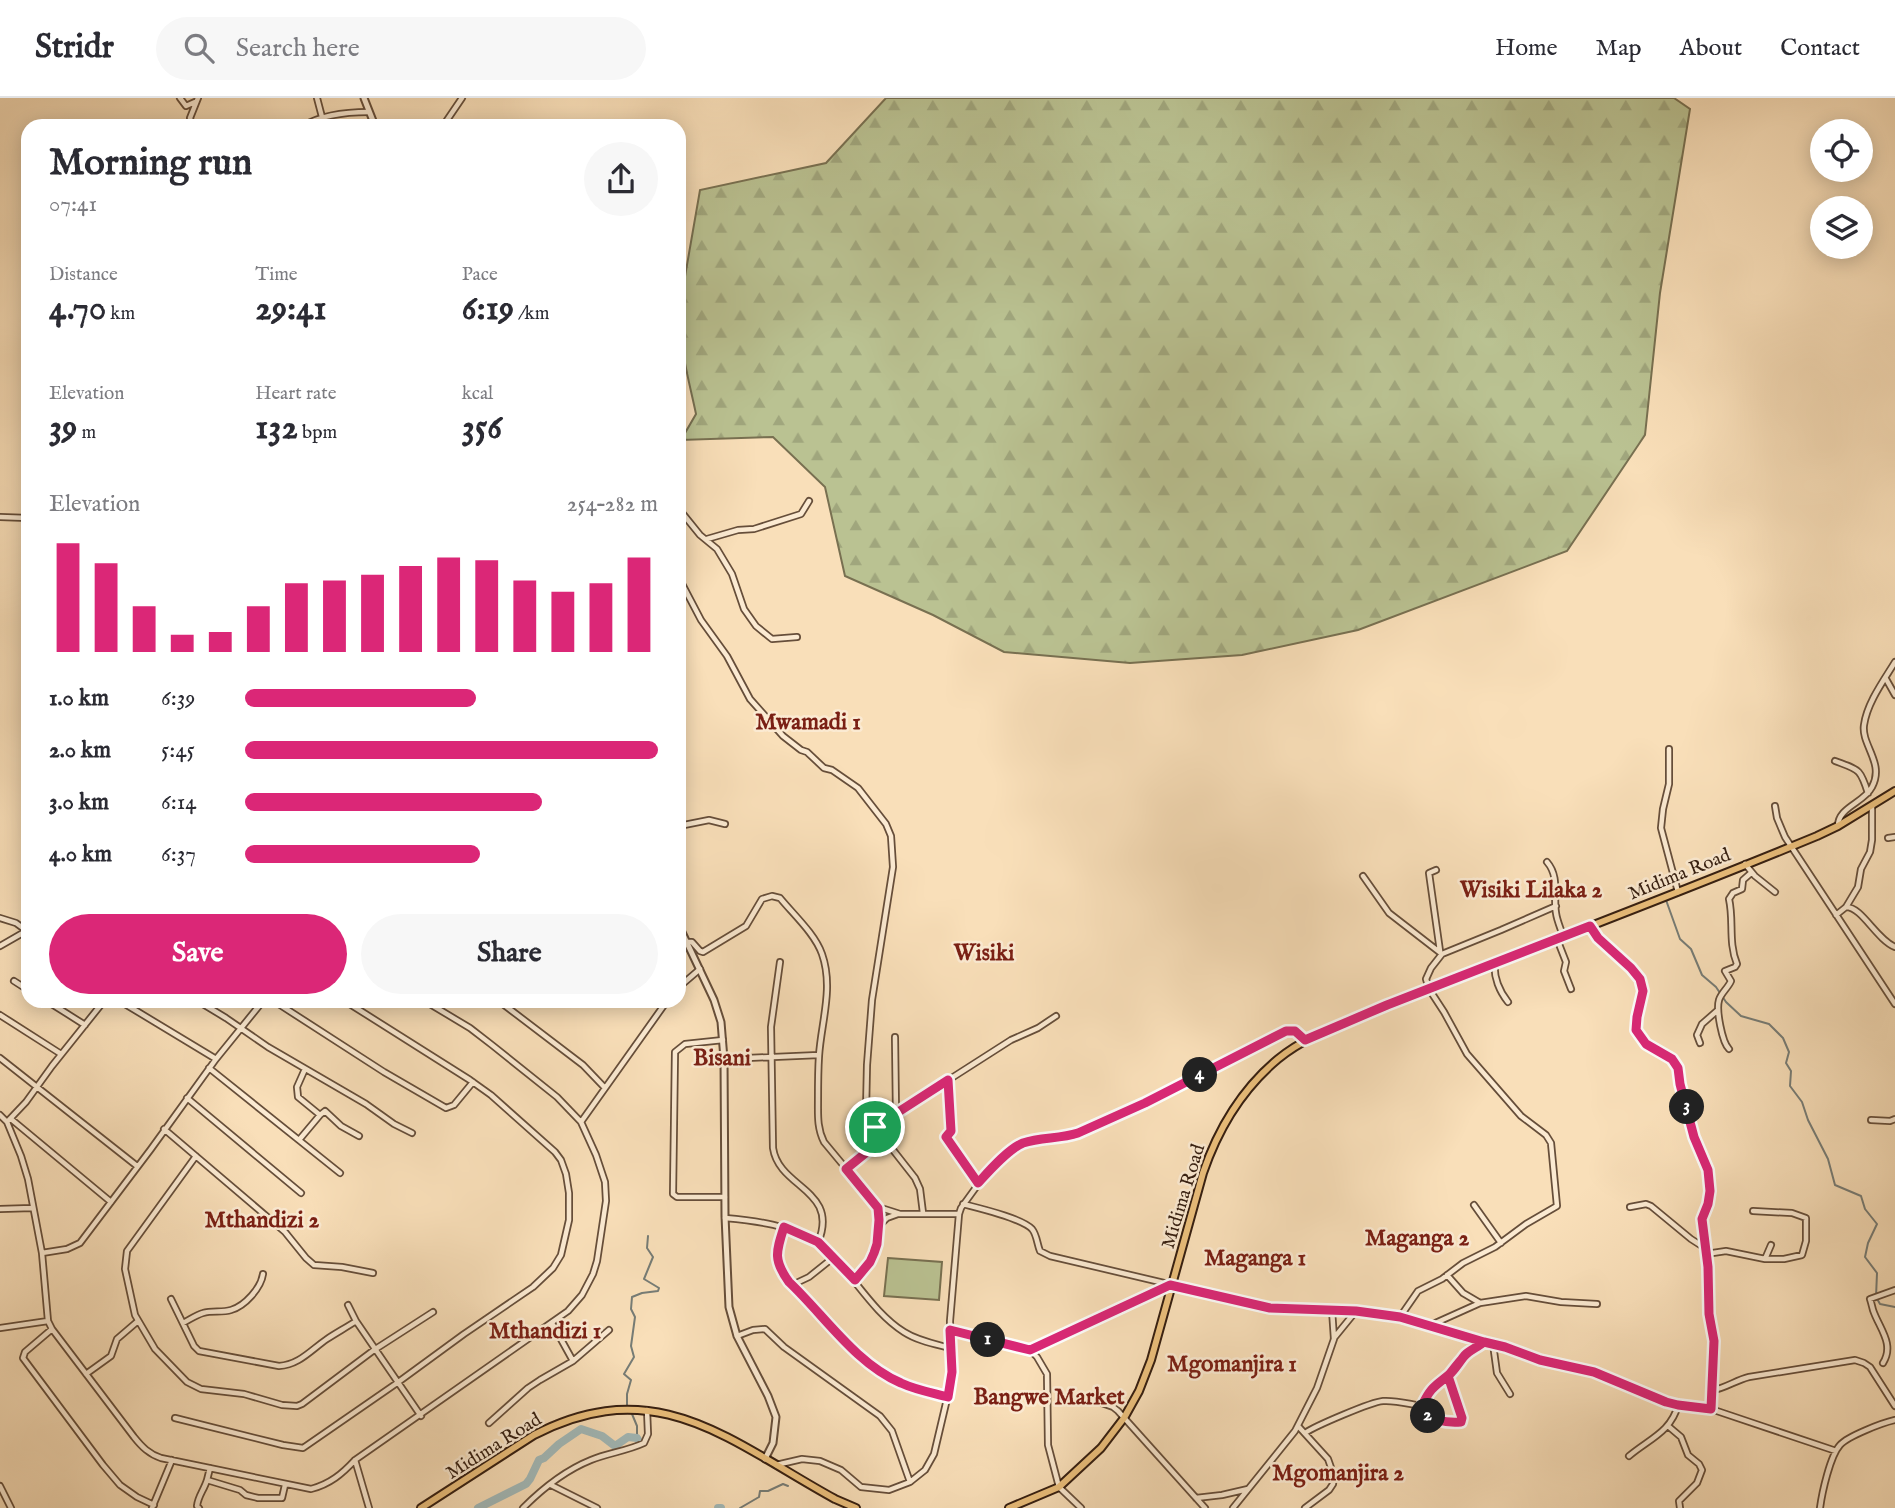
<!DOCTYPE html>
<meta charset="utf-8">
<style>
:root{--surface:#fff;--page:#f7f7f7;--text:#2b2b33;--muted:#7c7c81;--line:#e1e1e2;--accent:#db2777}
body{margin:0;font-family:"IM FELL English",serif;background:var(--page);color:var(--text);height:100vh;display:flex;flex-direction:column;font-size:26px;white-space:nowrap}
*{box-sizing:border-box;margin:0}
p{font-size:23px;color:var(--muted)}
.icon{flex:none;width:38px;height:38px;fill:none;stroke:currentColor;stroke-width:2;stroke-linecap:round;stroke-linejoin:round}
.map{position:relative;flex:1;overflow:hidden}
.sheet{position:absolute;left:21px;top:21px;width:665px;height:889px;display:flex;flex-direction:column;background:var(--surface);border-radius:21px;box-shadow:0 4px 18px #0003}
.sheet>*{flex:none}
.tools{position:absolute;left:1810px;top:21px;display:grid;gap:14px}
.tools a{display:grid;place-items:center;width:63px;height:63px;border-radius:50%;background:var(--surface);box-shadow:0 4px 18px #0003;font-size:35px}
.pin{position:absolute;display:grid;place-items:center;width:60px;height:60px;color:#fff;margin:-30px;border:4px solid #fff;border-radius:50%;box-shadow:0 2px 7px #0007}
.km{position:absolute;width:35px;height:35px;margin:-18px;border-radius:50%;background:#222;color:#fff;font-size:19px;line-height:35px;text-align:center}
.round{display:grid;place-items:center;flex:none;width:74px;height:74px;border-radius:37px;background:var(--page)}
.summary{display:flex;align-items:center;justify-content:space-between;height:119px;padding:0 28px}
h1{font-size:38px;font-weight:700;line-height:52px}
.metrics{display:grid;grid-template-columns:repeat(3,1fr);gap:10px;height:119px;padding:7px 28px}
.metrics div{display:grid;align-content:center}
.metrics b{font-size:35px;font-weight:700}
.metrics small{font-size:19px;font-weight:400}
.metrics p{font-size:19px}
.chart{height:196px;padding:14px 28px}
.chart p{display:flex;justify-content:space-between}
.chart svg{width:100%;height:126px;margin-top:7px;stroke:var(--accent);stroke-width:6}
.action{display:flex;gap:14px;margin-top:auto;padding:14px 28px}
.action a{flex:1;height:80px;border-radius:42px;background:var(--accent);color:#fff;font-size:28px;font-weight:700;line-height:80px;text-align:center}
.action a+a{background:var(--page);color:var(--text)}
ul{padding:0 28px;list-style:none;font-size:23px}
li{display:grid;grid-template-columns:112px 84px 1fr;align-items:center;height:52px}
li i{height:18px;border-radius:9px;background:var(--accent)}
header{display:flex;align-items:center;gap:42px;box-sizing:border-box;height:98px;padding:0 35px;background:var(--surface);border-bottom:2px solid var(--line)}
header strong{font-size:33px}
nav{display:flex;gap:38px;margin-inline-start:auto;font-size:24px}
.search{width:490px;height:63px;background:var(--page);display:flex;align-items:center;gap:18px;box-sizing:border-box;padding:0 24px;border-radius:38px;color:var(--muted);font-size:26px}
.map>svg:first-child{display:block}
.forest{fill:url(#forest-firs);stroke:#787051;stroke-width:2}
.pitch{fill:#bac292;stroke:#787051;stroke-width:2}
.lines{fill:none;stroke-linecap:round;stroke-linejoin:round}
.stream{stroke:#767c76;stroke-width:2}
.river{stroke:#a2baba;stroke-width:8}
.minor-casing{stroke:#664e3a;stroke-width:8}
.tertiary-casing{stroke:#664e3a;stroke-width:9}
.primary-casing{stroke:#351e10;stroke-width:10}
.minor{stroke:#fbead2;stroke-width:4.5}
.tertiary{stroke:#fbead2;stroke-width:5}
.primary{stroke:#ecc07c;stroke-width:6}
.route-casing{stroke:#fff;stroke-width:14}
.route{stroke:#db2777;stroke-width:9}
.labels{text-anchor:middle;stroke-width:5;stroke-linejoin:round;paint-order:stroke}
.street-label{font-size:19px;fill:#351e10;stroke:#fbead2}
.quarter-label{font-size:23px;font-weight:bold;fill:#7a1f14;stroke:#fbead2}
</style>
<header>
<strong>Stridr</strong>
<div class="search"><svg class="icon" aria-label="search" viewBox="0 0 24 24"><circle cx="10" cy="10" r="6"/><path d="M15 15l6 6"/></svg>Search here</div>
<nav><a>Home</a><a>Map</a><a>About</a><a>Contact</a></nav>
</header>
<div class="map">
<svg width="1895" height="1410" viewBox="0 0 1895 1410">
<defs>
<pattern id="forest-firs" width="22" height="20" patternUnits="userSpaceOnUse" patternTransform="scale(1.75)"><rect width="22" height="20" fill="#bac292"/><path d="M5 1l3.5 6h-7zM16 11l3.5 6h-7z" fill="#a0a67d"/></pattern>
</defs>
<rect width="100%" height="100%" fill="#f9dfb9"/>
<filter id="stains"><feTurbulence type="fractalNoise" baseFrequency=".00286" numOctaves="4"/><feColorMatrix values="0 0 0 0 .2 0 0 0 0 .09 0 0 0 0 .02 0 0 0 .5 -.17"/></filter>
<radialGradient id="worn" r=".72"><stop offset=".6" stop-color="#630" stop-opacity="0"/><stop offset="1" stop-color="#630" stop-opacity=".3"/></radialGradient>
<path class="forest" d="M 886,0 L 1674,0 L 1690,11 L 1660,195 L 1645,337 L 1567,453 L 1358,532 L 1242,557 L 1130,565 L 1004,554 L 933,517 L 845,478 L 825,389 L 773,339 L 681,342 L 696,316 C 689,283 679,247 679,213 L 700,92 L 826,65 Z"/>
<path class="pitch" d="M 888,1160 L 942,1164 L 939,1202 L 884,1198 Z"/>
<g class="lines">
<path class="stream" d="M 1666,802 L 1680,841 L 1691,851 L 1702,877 L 1716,889 L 1726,904 L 1741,918 L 1769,926 L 1783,940 L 1789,954 L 1786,965 L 1791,973 L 1790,988 L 1802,1004 L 1808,1022 L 1828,1061 L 1835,1087 L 1861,1098 L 1865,1111 L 1877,1126 L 1868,1145 L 1865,1159 L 1877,1175 L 1876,1199 L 1880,1206 L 1895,1209
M 627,1308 L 627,1296 L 631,1282 L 624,1276 L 634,1259 L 631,1248 L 635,1219 L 631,1211 L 632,1199 L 642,1195 L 658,1193 L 659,1190 L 644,1181 L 653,1159 L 647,1150 L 648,1138
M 632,1316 L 637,1328 L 637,1340
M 740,1410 L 759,1399 L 760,1393 L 768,1393 L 783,1386 L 788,1388"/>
<path class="river" d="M 478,1410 L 526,1386 L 530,1381 L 539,1362 L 544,1360 L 559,1346 L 581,1331 L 602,1338 L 615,1348 L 628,1339 L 637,1340 L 640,1345
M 718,1410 L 721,1410"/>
<defs>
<path id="minor" d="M 180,0 L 186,8 L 195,4
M 317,0 L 322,19
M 192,28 L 190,20 L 198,0
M 303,28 C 323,16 347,14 369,14
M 443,28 L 462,0
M 679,411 L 700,437 L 717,451 L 732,476 L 744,511 L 756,528 L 772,541 L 797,539
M 0,419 L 28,420
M 707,441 L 738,432 L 754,431 L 801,416 L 809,403
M 679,480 L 701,522 L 727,558 L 750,601 L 783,638 L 801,652 L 807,654 L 824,670 L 832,672 L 858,690 L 886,726 L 891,738 L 893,769 L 872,902 L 867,967 L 866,1013 L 875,1029
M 1886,581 L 1895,597
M 1669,651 L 1669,686 L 1663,711 L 1661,730 L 1678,794
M 1835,663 C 1859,672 1860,670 1868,695
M 1775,708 L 1777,720 L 1785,739 L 1895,906
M 679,728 L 709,722 L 725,726
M 1838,728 C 1838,709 1864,705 1872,689 C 1885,665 1861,647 1864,627 C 1867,605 1884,582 1895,564
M 1888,740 L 1895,739
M 1547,764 C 1560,779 1553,798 1556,815 C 1557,823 1561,831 1563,838
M 1745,766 L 1755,778 L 1775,794
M 1436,772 L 1429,775 L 1440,853
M 1363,778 L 1389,815 L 1442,856
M 1846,809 C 1862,809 1876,841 1895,849
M 1836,817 L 1846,809 L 1858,789 L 1861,771 L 1870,754 L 1872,742 L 1872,708
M 0,820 L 16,825 L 27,833
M 1590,828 C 1602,850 1628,860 1640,882 C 1649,899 1631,916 1637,934 C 1643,953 1667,951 1677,967 C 1680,973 1679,980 1681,988 C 1684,1004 1688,1023 1694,1039 C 1700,1058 1710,1067 1710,1089 C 1710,1104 1702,1113 1702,1125 L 1709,1181 L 1709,1221 L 1714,1243 L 1711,1311
M 1557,841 L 1566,864 L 1564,873 L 1571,891
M 687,844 L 692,844 L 700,853 L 703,854 L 746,828 L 762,801 L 772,798 L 780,800 C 794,817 815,836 822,856 C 834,890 821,925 819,958 C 818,973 818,987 818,1002 C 818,1017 817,1030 824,1044 L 878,1109 L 900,1116 L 959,1116
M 0,848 L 28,832
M 780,864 L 771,929 L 773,1050 C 779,1091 840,1091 818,1145
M 1495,865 C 1493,879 1500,894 1508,904
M 14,883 L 28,892
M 679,889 L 700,871
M 47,903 L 85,927
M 120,903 L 216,961
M 198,903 L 226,920 L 268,949 L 366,1006 L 394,1026 L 412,1035
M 274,903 L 384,974 L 446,1010 L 454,1007 L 473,984
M 499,903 L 583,967 L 605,990
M 0,917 L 61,956
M 895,939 L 896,1015
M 723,942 L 685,946 L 675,954 L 673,1096 L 677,1099 L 725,1099
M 1700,945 L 1697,937 L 1702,926 L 1718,912
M 1729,951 C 1722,944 1716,912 1719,902 C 1721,895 1728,890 1731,883 L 1725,873 L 1735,869 L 1737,866 C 1728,844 1734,823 1729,801 L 1733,795 L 1742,791 L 1743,782 L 1751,775
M 0,960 L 137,1068
M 724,961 L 819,957
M 209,970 L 340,1075
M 305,971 L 297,989 L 298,999 L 320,1017
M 948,982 L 951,1033 L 946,1039 L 978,1085
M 187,1000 L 301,1095
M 0,1017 L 7,1024 L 21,1058 L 28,1081 L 42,1155 L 48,1223 L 52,1231 L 134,1339 C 142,1349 149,1356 161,1360 L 311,1391 C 330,1386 342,1376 355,1362 L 568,1213 L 582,1197 L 593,1176 L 597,1163 L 606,1103 L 605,1084 L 596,1057 L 581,1024 L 557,999 L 492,947 L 470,930 L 425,903
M 11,1021 L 111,1104
M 1871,1022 L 1890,1023 L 1895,1021
M 7,1024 L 26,1004 L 52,968 L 104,903
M 581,1024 L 667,903
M 164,1031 L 285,1134 L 306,1160 L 314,1167 L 342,1169 L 373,1175
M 299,1042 L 320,1017 L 325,1013 L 341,1028 L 359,1038
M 196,1058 L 127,1153 L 125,1171 L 135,1217 L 155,1251 L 187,1284 L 201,1291 L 244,1296 L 282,1307 L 297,1308 L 302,1306 L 374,1252 L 433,1214
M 846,1071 L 884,1040
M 963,1106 C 978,1110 1022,1120 1032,1131 C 1037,1137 1037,1146 1040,1153 L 1050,1158 L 1270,1210 L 1356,1213 L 1400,1219 L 1505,1249 L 1530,1259 L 1594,1274 L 1666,1304 L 1678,1307 L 1711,1311 L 1836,1353
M 1474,1107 L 1501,1145
M 1630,1109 L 1646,1106 L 1651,1108 L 1691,1141 L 1705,1150
M 0,1111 L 32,1110
M 1753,1113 L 1792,1115 L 1806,1120 L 1806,1143 L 1802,1157 L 1784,1161 L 1765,1161
M 923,1115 L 920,1091 L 915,1080 L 875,1029 L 1011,942 L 1038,930 L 1056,918
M 725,1120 C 758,1123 790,1127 818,1145 C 826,1149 832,1157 838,1164 C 859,1187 877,1217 904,1234 C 918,1243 935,1246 950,1250
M 879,1128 L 887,1120 L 898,1116
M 784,1129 C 776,1154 773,1161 789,1184 C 825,1218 855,1265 901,1285 C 916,1292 933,1295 948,1299
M 42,1155 L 67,1151 L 80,1145 L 151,1051 L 216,961 L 263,903
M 1706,1156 L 1726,1153 L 1765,1161 L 1771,1147
M 1447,1177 L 1463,1195 L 1480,1205
M 855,1182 C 876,1159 881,1141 878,1109
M 792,1187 L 809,1179 L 834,1159
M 171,1201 L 194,1248 L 199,1253 L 279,1268 C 299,1267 311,1252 327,1241 C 336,1235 347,1229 356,1223 L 421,1318
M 348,1207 L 356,1223
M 1400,1219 L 1418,1193 L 1442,1181 L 1463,1165 L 1495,1149 L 1526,1126 L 1557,1108 L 1551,1045 L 1546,1037 L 1521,1018 L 1467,956 L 1444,914 L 1429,891 L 1426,881 L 1431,870 L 1442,856 L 1501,832 L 1556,808
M 183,1225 C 189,1222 196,1217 203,1215 C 212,1212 222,1215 231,1212 C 245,1208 261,1190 263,1176
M 552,1225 L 573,1263
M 1431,1227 L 1480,1205 L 1526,1198 L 1561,1204 L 1597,1206
M 0,1230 L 48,1223
M 52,1231 L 25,1254 L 23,1260 L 103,1367 L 120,1387 L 137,1399 L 154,1407
M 950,1232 L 1025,1251 L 1030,1252 L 1037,1259 L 1047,1276 L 1048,1347 L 1059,1389 L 1081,1410
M 737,1238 L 753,1232 L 765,1231 L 784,1249 L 880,1318 L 892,1333 L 910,1384
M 1334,1240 L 1356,1213
M 1493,1246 L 1497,1275 L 1510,1296
M 1030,1252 L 1169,1188
M 1883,1265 C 1895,1246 1879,1230 1873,1212 C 1872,1208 1871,1204 1870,1201 L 1895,1192
M 86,1276 L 111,1258 L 117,1241 L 138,1223
M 1713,1292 C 1726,1290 1736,1282 1749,1279 L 1855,1262 L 1864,1265 L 1870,1269 L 1895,1308
M 1082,1298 L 1113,1309 L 1118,1313 L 1205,1410
M 1422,1308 C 1426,1323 1444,1322 1458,1325 L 1461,1324 L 1462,1320 L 1448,1278
M 1422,1308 L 1430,1291 L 1435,1286 L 1448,1278 L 1466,1256 L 1483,1244
M 175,1320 L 283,1347 L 303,1350 L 397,1285 L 464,1236 L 533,1189 L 553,1170 L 561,1157 L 569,1122 L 569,1095 L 566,1076 L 561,1062 L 555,1054 L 491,997 L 470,982 L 345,903
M 489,1325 L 528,1290 L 540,1282 L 573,1263 L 609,1232
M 1298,1328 L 1328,1361 L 1334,1378 L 1333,1386 L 1329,1392 L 1305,1410
M 1668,1328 L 1681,1339 L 1688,1357 L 1699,1366 L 1702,1372 L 1697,1385 L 1679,1403 L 1680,1410
M 1305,1335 C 1315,1328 1371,1304 1383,1303 C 1395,1302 1409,1306 1422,1308
M 1629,1358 C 1649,1341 1671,1334 1678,1307
M 355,1362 L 369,1410
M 776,1367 L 802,1361 L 820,1363 L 841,1372 L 861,1389 L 889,1392 L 910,1384 L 925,1372 L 934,1356 L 951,1284 L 950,1223 L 959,1116 L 961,1110 L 982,1081 L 1016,1048 L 1025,1044 L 1067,1039 L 1078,1035 L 1145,1005 L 1286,933 L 1295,933 L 1305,942
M 210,1370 L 207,1382 L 240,1392 L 246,1397 L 258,1400 L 282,1400 L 285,1387
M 551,1387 L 597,1410
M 0,1388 L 11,1410
M 1196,1400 L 1222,1397 L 1248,1391
M 152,1410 L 172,1362
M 199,1410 L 197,1408 C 198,1398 204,1392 207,1382
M 523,1410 C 541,1392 566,1372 591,1362 C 608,1355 627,1353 644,1345 L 648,1336 L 647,1312
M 1233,1410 L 1295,1333 L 1317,1290 L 1334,1241 L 1332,1212
M 1820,1410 C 1822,1395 1830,1358 1840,1347 C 1848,1338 1882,1325 1895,1322"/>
<path id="tertiary" d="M 364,0 L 375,28
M 679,828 L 714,902 L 721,924 L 724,961 L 725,1118 L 729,1209 L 737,1238 L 768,1298 L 776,1319 L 773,1345 L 765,1361"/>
<path id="primary" d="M 421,1410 L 534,1337 C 657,1273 731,1344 835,1401 L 856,1410
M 1009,1410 L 1059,1389 L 1101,1350 L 1124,1320 L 1139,1293 L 1151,1262 L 1203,1075 C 1218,1031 1242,991 1278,961 C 1300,943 1326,932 1353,921 C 1385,908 1418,895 1451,882 C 1573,835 1696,788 1817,738 L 1838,728 L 1895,693"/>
</defs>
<use href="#minor" class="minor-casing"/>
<use href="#tertiary" class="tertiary-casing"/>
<use href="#primary" class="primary-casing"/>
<use href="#minor" class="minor"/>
<use href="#tertiary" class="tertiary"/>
<use href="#primary" class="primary"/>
</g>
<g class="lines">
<defs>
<path id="route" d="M 875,1029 L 884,1040 L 846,1071 L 878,1110 L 879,1122 L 877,1146 L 874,1155 L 870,1164 L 855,1182 L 818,1144 L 784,1129 C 776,1154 773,1162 789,1184 C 825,1218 855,1265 901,1285 C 916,1292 933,1295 948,1299 L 952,1274 L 950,1232 L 1030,1252 L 1170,1187 L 1270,1210 L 1356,1213 L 1400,1219 L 1484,1244 C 1479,1248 1473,1251 1469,1254 C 1461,1260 1455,1270 1448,1278 L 1462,1320 L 1461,1324 C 1448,1325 1426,1323 1422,1308 C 1431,1288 1436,1288 1451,1275 C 1457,1269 1460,1263 1465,1257 C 1470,1252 1478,1249 1484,1244 L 1505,1249 L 1540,1262 L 1594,1274 L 1666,1304 L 1678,1307 L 1711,1311 L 1714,1243 L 1709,1216 L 1708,1169 L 1702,1121 L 1708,1106 L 1710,1093 L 1708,1072 L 1694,1039 L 1680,986 L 1678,970 L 1672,961 L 1646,946 L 1636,932 L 1637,919 L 1643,893 L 1640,881 L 1631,870 L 1598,840 L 1590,828 L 1387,907 L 1305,942 L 1295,933 L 1286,933 L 1145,1005 L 1078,1035 C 1060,1041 1041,1039 1023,1045 C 1008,1051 989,1073 978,1085 L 946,1039 L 951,1033 L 948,982 L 875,1029"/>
</defs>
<use href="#route" class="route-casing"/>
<use href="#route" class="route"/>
</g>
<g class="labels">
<g class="street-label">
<text transform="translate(1679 775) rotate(-22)" y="7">Midima Road</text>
<text transform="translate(1182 1098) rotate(-73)" y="7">Midima Road</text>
<text transform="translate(493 1347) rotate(-32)" y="7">Midima Road</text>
</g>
<g class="quarter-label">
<text x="808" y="631">Mwamadi 1</text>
<text x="1531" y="799">Wisiki Lilaka 2</text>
<text x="984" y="862">Wisiki</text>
<text x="722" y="967">Bisani</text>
<text x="262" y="1129">Mthandizi 2</text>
<text x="1417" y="1147">Maganga 2</text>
<text x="1255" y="1167">Maganga 1</text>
<text x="545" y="1240">Mthandizi 1</text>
<text x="1232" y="1273">Mgomanjira 1</text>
<text x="1049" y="1306">Bangwe Market</text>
<text x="1338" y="1382">Mgomanjira 2</text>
</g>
</g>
<rect width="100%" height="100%" filter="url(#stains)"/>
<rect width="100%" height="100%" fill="url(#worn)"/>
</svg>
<div class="tools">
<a><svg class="icon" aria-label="locate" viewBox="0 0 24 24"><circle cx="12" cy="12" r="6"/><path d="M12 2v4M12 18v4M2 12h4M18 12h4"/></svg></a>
<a><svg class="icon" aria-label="layers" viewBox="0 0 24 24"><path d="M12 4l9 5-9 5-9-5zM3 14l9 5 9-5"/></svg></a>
</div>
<div class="pin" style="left:875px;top:1029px;background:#1e9e55"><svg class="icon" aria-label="arrive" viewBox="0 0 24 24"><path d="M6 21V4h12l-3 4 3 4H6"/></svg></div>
<b class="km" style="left:988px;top:1242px">1</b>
<b class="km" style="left:1428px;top:1318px">2</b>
<b class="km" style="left:1687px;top:1009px">3</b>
<b class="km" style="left:1200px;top:977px">4</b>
<section class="sheet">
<div class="summary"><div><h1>Morning run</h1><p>07:41</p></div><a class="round"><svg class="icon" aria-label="share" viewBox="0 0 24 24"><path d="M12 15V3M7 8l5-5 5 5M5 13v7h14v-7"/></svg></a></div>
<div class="metrics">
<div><p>Distance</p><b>4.70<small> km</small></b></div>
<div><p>Time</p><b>29:41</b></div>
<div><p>Pace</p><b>6:19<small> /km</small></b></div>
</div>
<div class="metrics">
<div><p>Elevation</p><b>39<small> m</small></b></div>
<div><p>Heart rate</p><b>132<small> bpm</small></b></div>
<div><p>kcal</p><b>356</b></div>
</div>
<div class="chart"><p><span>Elevation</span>254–282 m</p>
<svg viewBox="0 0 160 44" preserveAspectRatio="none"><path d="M5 44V6M15 44V13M25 44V28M35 44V38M45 44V37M55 44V28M65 44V20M75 44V19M85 44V17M95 44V14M105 44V11M115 44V12M125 44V19M135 44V23M145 44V20M155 44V11"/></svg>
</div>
<ul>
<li><b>1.0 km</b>6:39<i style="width:56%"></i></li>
<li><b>2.0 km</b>5:45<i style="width:100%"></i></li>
<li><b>3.0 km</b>6:14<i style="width:72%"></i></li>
<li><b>4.0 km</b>6:37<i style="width:57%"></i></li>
</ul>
<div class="action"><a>Save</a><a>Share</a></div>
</section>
</div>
